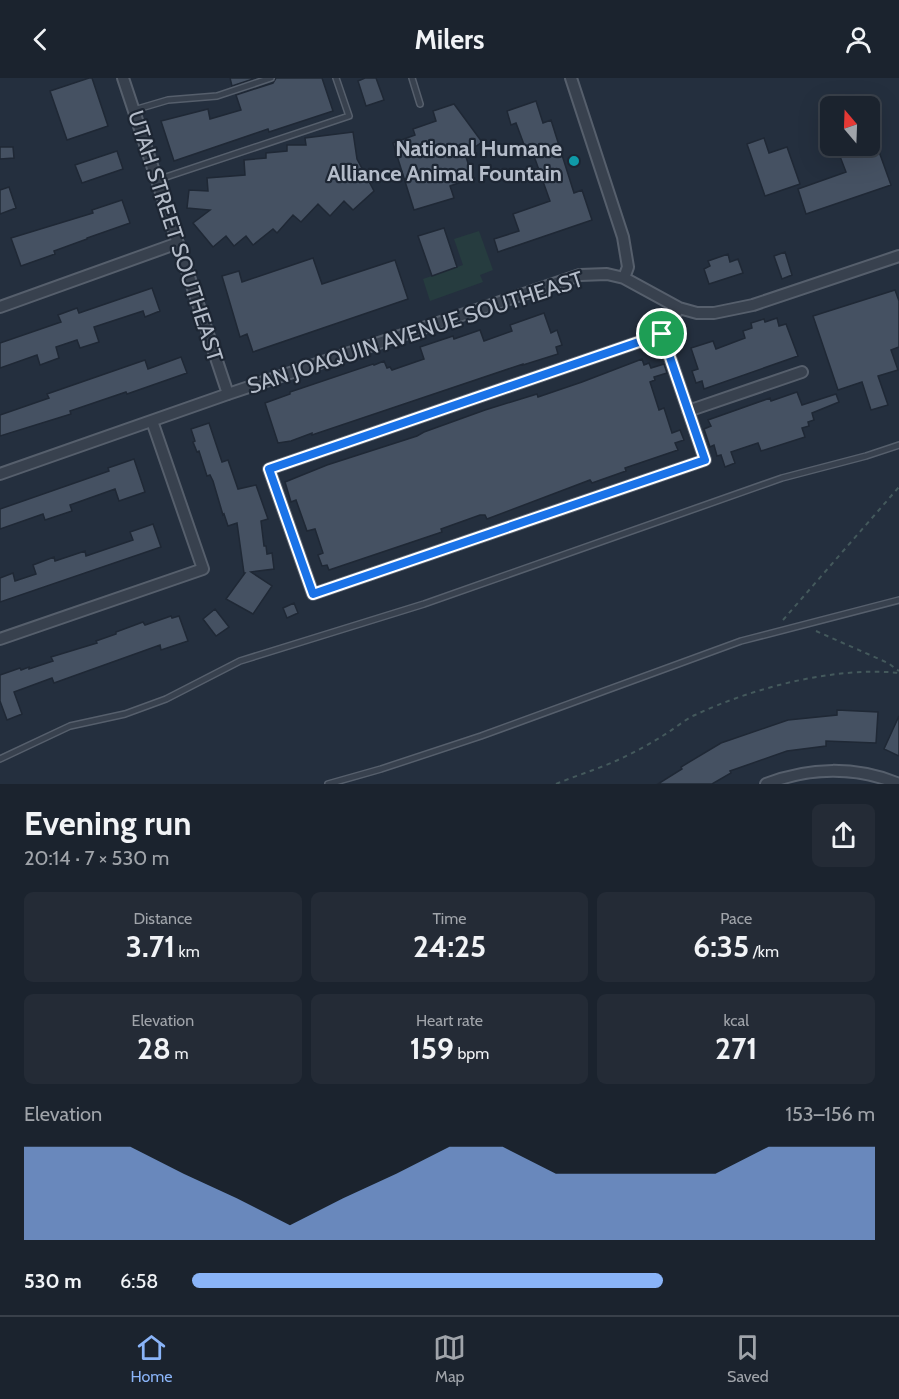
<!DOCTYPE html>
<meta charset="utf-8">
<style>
:root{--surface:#1b232e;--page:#242b36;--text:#f1f3f6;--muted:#a0a4aa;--line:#39404a;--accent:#8ab4f8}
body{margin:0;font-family:Cabin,sans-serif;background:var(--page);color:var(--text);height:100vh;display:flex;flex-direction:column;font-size:22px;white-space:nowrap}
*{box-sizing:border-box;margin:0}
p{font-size:20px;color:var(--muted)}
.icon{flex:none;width:33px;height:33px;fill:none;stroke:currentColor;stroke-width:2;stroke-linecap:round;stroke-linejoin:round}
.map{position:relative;height:706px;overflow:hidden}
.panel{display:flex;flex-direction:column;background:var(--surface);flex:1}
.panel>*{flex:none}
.needle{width:39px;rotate:341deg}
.buttons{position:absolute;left:820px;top:18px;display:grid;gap:12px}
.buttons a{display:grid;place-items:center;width:60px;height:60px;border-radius:9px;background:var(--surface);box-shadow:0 6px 24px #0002,0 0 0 2px var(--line);font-size:30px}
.pin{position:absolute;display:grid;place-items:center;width:51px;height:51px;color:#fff;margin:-26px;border:3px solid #fff;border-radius:50%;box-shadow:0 2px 6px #0007}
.round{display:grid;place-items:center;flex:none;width:63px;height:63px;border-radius:9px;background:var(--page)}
.summary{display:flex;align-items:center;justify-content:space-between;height:102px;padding:0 24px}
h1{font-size:33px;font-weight:800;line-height:45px}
.stats{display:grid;grid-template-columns:repeat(3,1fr);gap:9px;height:102px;padding:6px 24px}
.stats div{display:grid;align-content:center;border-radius:9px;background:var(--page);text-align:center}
.stats b{font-size:30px;font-weight:800}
.stats small{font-size:16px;font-weight:400}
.stats p{font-size:16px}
.chart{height:168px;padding:12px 24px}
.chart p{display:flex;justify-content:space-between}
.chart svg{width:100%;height:108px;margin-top:6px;fill:var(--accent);opacity:.7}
ul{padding:0 24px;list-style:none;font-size:20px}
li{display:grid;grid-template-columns:96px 72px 1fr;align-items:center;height:45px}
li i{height:15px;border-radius:8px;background:var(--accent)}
header{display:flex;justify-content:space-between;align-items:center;height:78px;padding:0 24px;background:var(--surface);font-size:27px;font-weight:800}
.tabs{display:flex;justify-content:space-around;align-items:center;height:84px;border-top:2px solid var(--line);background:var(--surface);font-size:16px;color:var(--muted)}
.tabs a{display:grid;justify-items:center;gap:3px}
.tabs .active{color:var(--accent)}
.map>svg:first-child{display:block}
.green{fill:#263c3f}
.building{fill:#455162;stroke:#1f2835;stroke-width:1.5}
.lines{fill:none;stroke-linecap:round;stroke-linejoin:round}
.lane-casing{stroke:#565f6c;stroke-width:8}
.street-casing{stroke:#565f6c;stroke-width:14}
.path{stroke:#44595c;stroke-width:2;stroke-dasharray:4.5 4.5;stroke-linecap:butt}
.lane{stroke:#38414e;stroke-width:5}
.street{stroke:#38414e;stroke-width:10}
.route-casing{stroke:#fff;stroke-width:12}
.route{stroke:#1a73e8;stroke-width:8}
.culture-dot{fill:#0f9aa8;stroke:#1d2633;stroke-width:2}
.labels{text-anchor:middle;stroke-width:4.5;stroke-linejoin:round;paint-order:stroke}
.poi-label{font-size:22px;font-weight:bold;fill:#b4bcc9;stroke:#1d2633;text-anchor:end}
.street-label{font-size:22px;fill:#b4bcc9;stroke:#1d2633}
</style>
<header><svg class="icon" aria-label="back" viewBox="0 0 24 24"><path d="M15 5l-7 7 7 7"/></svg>Milers<svg class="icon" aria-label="person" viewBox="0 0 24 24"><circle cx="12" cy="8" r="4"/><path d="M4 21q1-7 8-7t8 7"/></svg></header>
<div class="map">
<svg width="899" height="706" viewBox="0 0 899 706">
<rect width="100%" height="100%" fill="#242f3e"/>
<path class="green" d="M 479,153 L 493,192 L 480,197 L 483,204 L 430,223 L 423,201 L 463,187 L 454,161 Z"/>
<path class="building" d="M 89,0 L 92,0 L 108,48 L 67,62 L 50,13 Z
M 230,0 L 256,0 L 232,8 Z
M 276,0 L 322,0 L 333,33 L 269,54 L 268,51 L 174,83 L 161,43 L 208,31 L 210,41 L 241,32 L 236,17 L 273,5 Z
M 365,0 L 376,0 L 384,22 L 366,28 L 358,3 Z
M 536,23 L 543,45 L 551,42 L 574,115 L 582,112 L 592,142 L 498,174 L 494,161 L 519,153 L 513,136 L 550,123 L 534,78 L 529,80 L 516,45 L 511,47 L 507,33 Z
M 454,26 L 482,64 L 465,76 L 473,100 L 450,108 L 454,120 L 414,132 L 393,65 L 415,57 L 413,51 L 436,43 L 433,33 Z
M 353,54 L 357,81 L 374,113 L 353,132 L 344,123 L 330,138 L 318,126 L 301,144 L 293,137 L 277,155 L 273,151 L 253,167 L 246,158 L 234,168 L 226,158 L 213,169 L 193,145 L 210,132 L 187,130 L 189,112 L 208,113 L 207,100 L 245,97 L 244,82 L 266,80 L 266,75 L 287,73 L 287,67 L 306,67 L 305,60 Z
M 764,60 L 769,75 L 787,69 L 800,106 L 765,118 L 747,66 Z
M 836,68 L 877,68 L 891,107 L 806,136 L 798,111 L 846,94 Z
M 0,69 L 13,69 L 14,80 L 0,81 Z
M 117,73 L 123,91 L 82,105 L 75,87 Z
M 9,109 L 16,130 L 0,136 L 0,112 Z
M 122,122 L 130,145 L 87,160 L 87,161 L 54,173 L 55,176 L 21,188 L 11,160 L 93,135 L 92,132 Z
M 444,150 L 457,189 L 432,198 L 418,158 Z
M 785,174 L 792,197 L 782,201 L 774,178 Z
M 728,176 L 730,184 L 738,181 L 743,195 L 709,206 L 704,191 L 710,188 L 708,183 Z
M 313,180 L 322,206 L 395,182 L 408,221 L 253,274 L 247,256 L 240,259 L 222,198 L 239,193 L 242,204 Z
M 152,210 L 160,233 L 145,239 L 143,233 L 94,249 L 99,264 L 80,270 L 77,262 L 56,269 L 59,280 L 40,287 L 37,277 L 0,290 L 0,265 L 61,244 L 58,237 L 77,230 L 79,235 Z
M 895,212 L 899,223 L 899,269 L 891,272 L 898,292 L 878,298 L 888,327 L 871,332 L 862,304 L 838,312 L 813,238 Z
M 544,235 L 551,255 L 557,252 L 562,267 L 556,269 L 558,276 L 523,287 L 523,286 L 312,357 L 312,355 L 291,363 L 278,365 L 265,325 L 290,316 L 290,314 L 373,286 L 374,287 L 384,283 L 387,290 L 390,289 L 392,292 L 424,281 L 420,269 L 453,258 L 454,261 L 480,252 L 484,263 L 512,253 L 510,247 Z
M 777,240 L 779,248 L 786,246 L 798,278 L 704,311 L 702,303 L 696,305 L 692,293 L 698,291 L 691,270 L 713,263 L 716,271 L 745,260 L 743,253 L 752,250 L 751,245 L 764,241 L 765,244 Z
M 181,279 L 187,295 L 127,316 L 126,314 L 70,333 L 71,336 L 0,358 L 0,337 L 49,320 L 47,316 L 145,282 L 148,291 Z
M 642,281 L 644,287 L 649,285 L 651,290 L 664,286 L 667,295 L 654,299 L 655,302 L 650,304 L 659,332 L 664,330 L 672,355 L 680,352 L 684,362 L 675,365 L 678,372 L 625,390 L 626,393 L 592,405 L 590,402 L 487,441 L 485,437 L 480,437 L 441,451 L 442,454 L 329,492 L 327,487 L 322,488 L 318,477 L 323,475 L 315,451 L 307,453 L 296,422 L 291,424 L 285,404 L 327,387 L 417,358 L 424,354 L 485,332 L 537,316 L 538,319 L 582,304 Z
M 797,314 L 802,327 L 836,316 L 839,324 L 812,335 L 814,342 L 808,344 L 809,348 L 802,350 L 805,359 L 761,373 L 758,365 L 731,374 L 735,385 L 725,389 L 721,377 L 717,378 L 714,367 L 710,369 L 704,351 L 711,348 L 708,342 L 770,320 L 771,323 Z
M 209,345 L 222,384 L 228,382 L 238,411 L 256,407 L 268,441 L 261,443 L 264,468 L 266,468 L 267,476 L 272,475 L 274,491 L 251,494 L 272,508 L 253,536 L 226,521 L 245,495 L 244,495 L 237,445 L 228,448 L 224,436 L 223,437 L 213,403 L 210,397 L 207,398 L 199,373 L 197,374 L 193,364 L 195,363 L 191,351 Z
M 134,381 L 145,414 L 119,423 L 115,411 L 70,427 L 72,433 L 45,442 L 43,436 L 0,451 L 0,431 L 109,393 L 108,390 Z
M 153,446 L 161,469 L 0,524 L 0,500 L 13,495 L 15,503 L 36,496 L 33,487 L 54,479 L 55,483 L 85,473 L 86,478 L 133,462 L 130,454 Z
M 294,525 L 298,535 L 287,540 L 283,530 Z
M 215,531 L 229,549 L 216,558 L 203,541 Z
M 171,538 L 172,540 L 179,538 L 188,563 L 161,572 L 160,567 L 54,605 L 52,600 L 14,614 L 22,636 L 7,642 L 0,623 L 0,597 L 20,590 L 21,592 L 29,589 L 29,591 L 53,583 L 51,579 L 97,565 L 96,563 L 116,556 L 116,554 L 143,544 L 145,547 Z
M 837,632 L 878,634 L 876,665 L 826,663 L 826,668 L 787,673 L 730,693 L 731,695 L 712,706 L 658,706 L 682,691 L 681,689 L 721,665 L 788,642 L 837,637 Z
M 899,638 L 899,678 L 884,671 Z"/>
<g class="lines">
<defs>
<path id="lane" d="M 412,0 L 420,26
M 134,32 L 168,22 L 217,18 L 271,0
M 157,102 L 349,38 L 336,0
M 0,681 L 70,648 L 125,636 L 166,621 L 240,583 L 424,526 L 782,400 L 866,378 L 899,367
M 328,706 L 381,691 L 481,658 L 741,563 L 899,522"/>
<path id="street" d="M 123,0 L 228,316
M 571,0 L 623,159 L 628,189 L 624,200
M 0,229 L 178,165
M 662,256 L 705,382 L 313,516 L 269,391 Z
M 662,256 L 679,230
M 688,333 L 802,294
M 0,396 L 228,316 L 580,197 L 607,196 L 624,200 L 679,230 L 697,235 L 714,235 L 753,227 L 899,178
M 0,561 L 203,491 L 152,343
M 766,706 C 809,689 856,688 899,706"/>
</defs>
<use href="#lane" class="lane-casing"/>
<use href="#street" class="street-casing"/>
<path class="path" d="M 783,542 L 899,409
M 816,553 L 888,585 L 899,593
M 556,706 C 577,697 599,691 620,681 C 635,674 650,666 664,657 C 674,651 684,642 695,637 C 752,610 836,588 899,595"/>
<use href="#lane" class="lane"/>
<use href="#street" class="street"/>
</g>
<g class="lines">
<defs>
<path id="route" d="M 662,256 L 705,382 L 313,516 L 269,391 Z"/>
</defs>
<use href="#route" class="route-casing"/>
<use href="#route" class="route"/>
</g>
<circle class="culture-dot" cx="574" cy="83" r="6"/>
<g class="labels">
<g class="poi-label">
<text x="562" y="78">National Humane<tspan x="562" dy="25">Alliance Animal Fountain</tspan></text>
</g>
<g class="street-label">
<text transform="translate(176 158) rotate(72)" y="8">UTAH STREET SOUTHEAST</text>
<text transform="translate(415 254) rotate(-18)" y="8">SAN JOAQUIN AVENUE SOUTHEAST</text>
</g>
</g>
</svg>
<div class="buttons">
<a><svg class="needle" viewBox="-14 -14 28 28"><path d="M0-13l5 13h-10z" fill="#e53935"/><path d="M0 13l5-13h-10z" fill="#a0a4aa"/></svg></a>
</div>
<div class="pin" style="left:662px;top:256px;background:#1e9e55"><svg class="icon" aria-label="arrive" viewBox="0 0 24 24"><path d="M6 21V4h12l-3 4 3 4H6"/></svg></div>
</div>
<section class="panel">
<div class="summary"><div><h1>Evening run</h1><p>20:14 · 7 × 530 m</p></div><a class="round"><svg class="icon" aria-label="share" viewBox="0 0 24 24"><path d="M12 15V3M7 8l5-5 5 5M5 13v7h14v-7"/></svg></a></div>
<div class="stats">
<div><p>Distance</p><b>3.71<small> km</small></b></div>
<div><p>Time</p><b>24:25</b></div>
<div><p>Pace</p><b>6:35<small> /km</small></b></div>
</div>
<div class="stats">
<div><p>Elevation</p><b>28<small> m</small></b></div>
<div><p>Heart rate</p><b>159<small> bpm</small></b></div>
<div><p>kcal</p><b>271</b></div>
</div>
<div class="chart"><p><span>Elevation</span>153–156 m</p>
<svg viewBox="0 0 160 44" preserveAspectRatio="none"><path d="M0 44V6L10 6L20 6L30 17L40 27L50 38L60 27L70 17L80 6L90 6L100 17L110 17L120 17L130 17L140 6L150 6L160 6V44z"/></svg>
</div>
<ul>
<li><b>530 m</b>6:58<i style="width:69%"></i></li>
</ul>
</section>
<nav class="tabs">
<a class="active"><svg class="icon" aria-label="home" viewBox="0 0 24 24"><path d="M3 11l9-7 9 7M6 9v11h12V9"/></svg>Home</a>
<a><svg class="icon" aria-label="map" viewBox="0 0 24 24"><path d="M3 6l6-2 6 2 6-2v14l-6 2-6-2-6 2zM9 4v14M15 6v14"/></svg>Map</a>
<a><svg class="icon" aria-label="saved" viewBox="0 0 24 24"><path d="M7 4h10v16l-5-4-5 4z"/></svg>Saved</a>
</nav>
